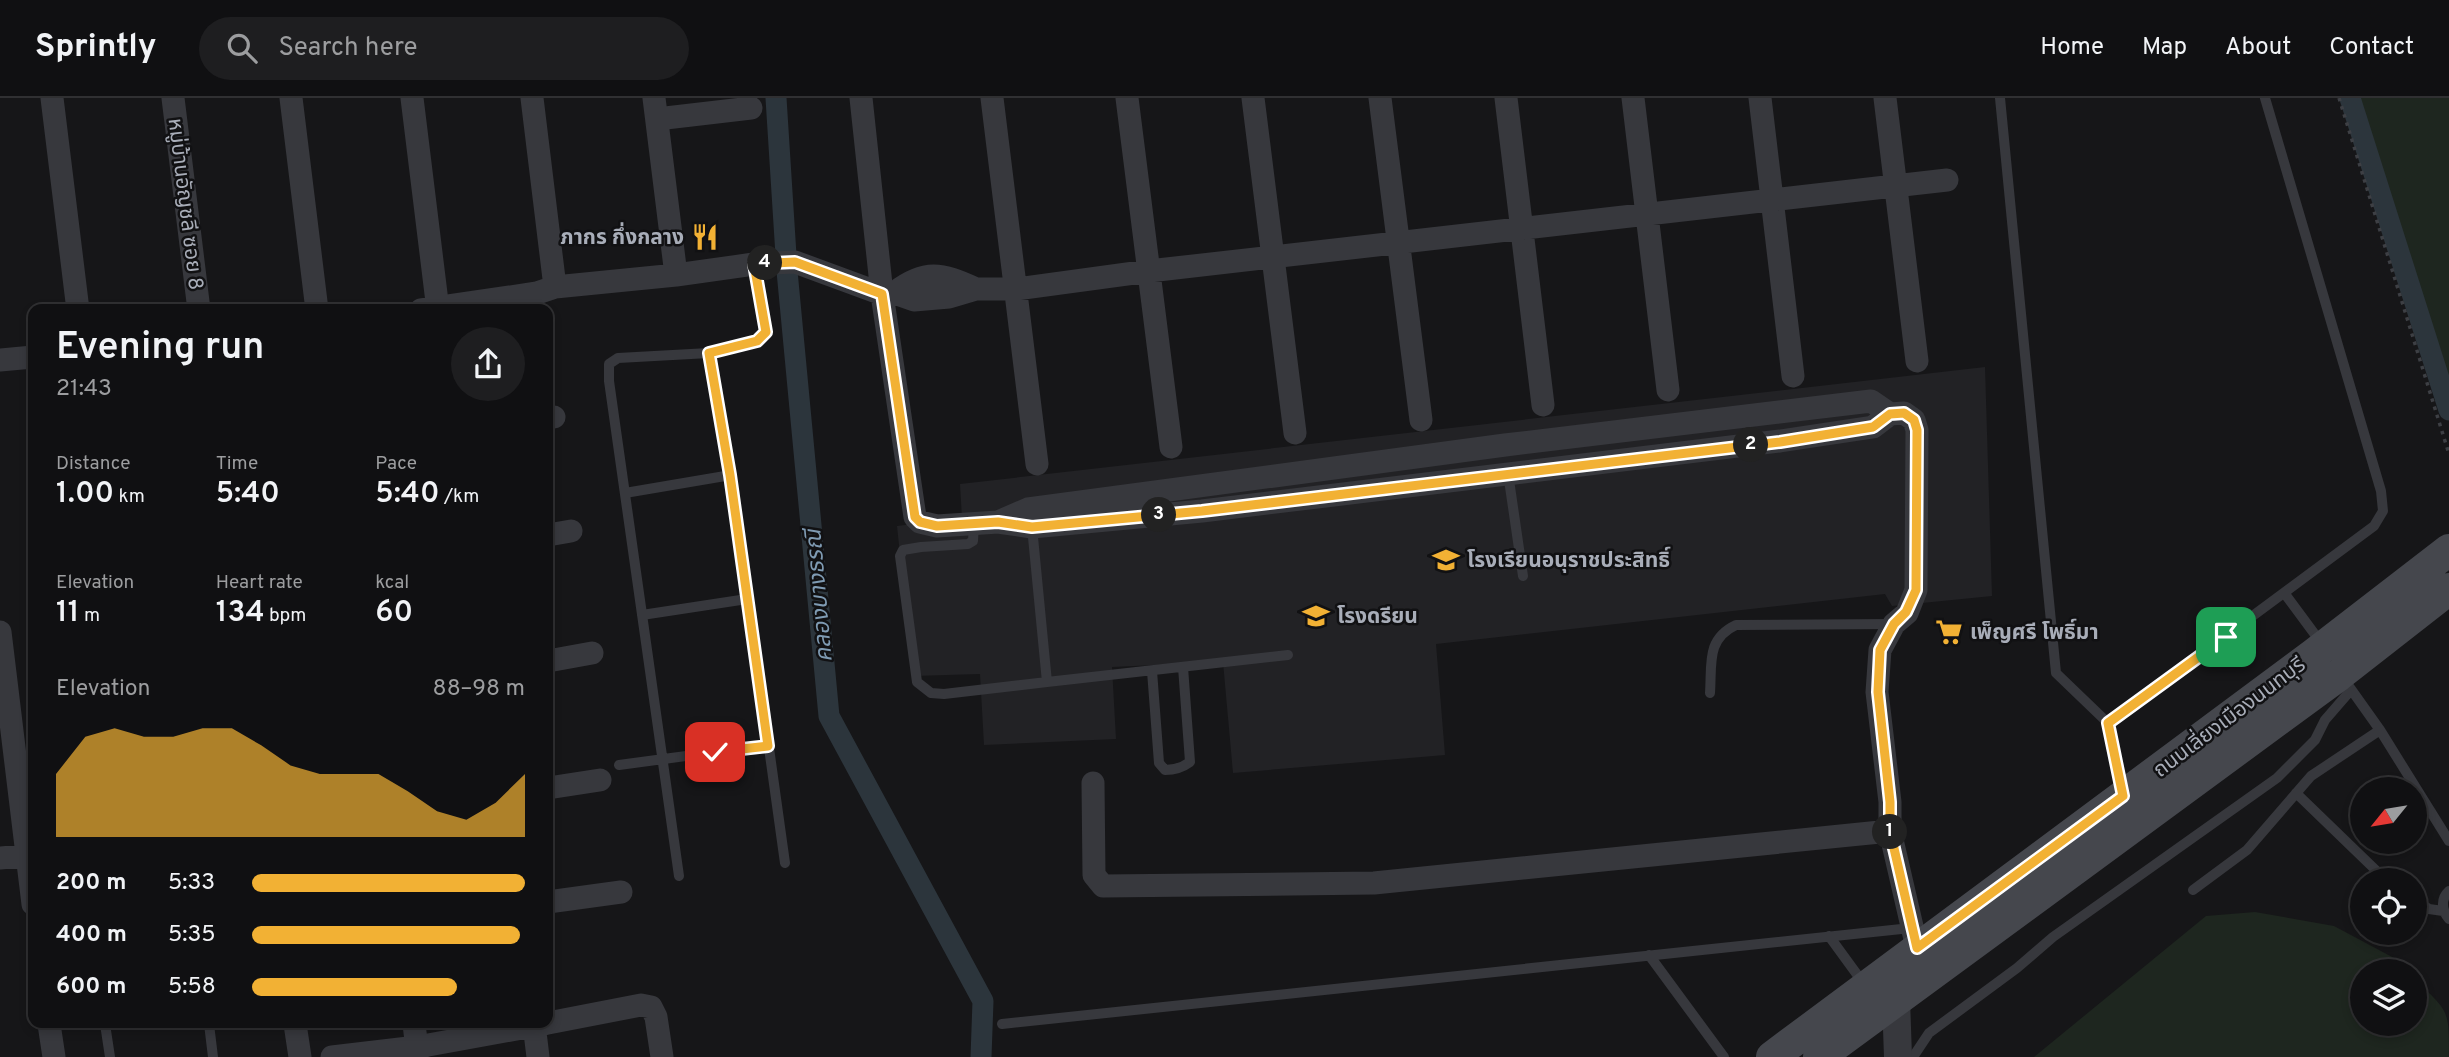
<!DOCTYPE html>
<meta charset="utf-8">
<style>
:root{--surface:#101012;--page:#1e1e20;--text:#f1f3f6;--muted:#9c9d9f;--line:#303032;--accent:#f2b134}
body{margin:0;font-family:Overpass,"Noto Sans Thai",sans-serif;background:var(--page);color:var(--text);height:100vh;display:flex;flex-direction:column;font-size:26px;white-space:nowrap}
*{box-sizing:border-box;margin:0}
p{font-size:23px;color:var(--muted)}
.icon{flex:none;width:38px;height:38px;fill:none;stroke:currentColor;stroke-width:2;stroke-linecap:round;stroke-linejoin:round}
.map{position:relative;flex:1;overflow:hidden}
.details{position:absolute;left:28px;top:206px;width:525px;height:724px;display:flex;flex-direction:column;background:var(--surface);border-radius:14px;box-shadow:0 4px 10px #0003,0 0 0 2px var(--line)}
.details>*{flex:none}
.needle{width:46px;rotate:240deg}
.fabs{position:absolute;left:2350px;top:679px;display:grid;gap:14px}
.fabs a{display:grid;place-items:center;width:77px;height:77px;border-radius:50%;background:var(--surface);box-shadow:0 4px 10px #0003,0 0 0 2px var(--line);font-size:35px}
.pin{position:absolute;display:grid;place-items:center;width:60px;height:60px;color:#fff;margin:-30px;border-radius:14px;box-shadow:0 4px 10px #0006}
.km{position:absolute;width:35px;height:35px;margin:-18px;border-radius:50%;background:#222;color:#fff;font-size:19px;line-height:35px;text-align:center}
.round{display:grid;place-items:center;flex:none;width:74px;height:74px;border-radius:37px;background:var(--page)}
.head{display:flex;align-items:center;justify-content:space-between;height:119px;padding:0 28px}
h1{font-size:38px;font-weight:600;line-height:52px}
.metrics{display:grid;grid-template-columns:repeat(3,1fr);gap:10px;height:119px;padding:7px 28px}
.metrics div{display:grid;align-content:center}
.metrics b{font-size:30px;font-weight:600}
.metrics small{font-size:19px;font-weight:400}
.metrics p{font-size:19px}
.chart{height:196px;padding:14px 28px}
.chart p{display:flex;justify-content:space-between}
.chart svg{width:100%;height:126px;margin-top:7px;fill:var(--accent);opacity:.7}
ul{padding:0 28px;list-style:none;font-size:23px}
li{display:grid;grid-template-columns:112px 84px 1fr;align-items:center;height:52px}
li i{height:18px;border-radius:9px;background:var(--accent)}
header{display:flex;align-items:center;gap:42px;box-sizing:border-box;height:98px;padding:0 35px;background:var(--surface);border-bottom:2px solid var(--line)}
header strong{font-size:33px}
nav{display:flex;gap:38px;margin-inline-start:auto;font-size:24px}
.search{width:490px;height:63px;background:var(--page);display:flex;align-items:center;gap:18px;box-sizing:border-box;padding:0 24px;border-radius:38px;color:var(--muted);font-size:26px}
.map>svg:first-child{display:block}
.built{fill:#222225}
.green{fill:#1e261f}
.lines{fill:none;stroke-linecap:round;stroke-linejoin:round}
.canal{stroke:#2c353c;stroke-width:21}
.path{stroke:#3d3f44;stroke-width:3.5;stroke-dasharray:3.5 5;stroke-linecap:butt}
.service{stroke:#37383d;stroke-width:10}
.minor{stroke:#37383d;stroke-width:23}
.tertiary{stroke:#37383d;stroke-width:28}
.secondary{stroke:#45474d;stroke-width:32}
.route-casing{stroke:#fff;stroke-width:14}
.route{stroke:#f2b134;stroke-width:9}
.labels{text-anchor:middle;stroke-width:5;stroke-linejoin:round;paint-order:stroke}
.street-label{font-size:21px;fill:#a8adb8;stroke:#111113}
.poi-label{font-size:21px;font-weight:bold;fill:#a8adb8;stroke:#111113;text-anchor:start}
.water-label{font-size:23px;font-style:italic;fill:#7f9bb3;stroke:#111113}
</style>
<header>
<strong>Sprintly</strong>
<div class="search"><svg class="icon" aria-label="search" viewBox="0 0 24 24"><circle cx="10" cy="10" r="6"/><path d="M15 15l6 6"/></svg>Search here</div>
<nav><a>Home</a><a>Map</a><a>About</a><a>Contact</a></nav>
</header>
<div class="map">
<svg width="2449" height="959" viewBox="0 0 2449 959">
<rect width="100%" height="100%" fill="#161618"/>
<path class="built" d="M 1985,269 L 1992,498 L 1892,508 L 1885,496 L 1436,546 L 1445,657 L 1233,675 L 1223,564 L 1112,569 L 1116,641 L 984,647 L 980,576 L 913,578 L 897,428 L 962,420 L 960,386 Z"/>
<path class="green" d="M 2360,0 L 2449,0 L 2449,282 L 2369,31 Z
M 2255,814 L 2334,828 L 2394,860 L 2407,873 L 2362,873 L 2362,926 L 2415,926 L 2415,881 C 2449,915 2449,910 2449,959 L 2034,959 L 2206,818 Z"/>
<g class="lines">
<path class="canal" d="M 776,0 L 787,173 L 829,618 L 983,903 L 981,959
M 2350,0 L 2449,312"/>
<path class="path" d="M 2339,0 L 2449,356"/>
<path class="service" d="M 2000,0 L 2056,575 L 2108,625 L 2122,695
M 709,255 L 731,377 L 785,765
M 1508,375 L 1523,478
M 625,395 L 731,377
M 974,425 L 973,443 L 968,446 L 921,449 L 903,452 L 900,458 L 917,584 L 931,595 L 944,596 L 1047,584
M 1032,429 L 1047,584 L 1288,557
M 2285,496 L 2322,546
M 642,517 L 747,501
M 1152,573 L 1159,665 L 1165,672 C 1175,672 1182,670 1190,664 L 1183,569
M 2348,587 L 2380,632 L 2449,743
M 1710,595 C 1712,566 1706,541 1736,527 L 1894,526
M 2108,625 L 2374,428 L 2383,413 L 2381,393 L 2265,0
M 619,667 L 768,647
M 2296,695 L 2386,782
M 679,778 L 609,283 L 609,266 L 618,260 L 709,255 L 761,240 L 766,234 L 754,166
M 2193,792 L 2247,752 L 2311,678 L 2380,632
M 2449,793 C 2440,801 2442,813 2449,821
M 2415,802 L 2429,811 L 2443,813
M 1829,838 L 1864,886
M 1649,857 L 1724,959
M 105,926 L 110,959
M 209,926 L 213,959
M 1002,926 L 1911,830
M 1913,959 L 1929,935 L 2017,870 L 2053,839 L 2277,680 L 2315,642 L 2325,622 L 2351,592"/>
<path class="minor" d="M 52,0 L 78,212
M 173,0 L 199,212
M 291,0 L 317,212
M 412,0 L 438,212
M 532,0 L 555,189
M 654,0 L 676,177
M 861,0 L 882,196 L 915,419 L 920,424 L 937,428 L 998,424 L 1032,429 L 1202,413 L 1780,343 L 1873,329 L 1890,316
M 992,0 L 1037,366
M 1127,0 L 1171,349
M 1253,0 L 1295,335
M 1380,0 L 1421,322
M 1506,0 L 1543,307
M 1633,0 L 1668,292
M 1760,0 L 1793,278
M 1885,0 L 1917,263
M 657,21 L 751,10
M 894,195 C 925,171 941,175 976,191
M 421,212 L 537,195 L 555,189 L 676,177 L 754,166 L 795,164 L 882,196 L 894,195 L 914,202 L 949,199 L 976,191 L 1016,191 L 1149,173 L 1947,82
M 0,262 L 33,259
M 548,320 L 554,319
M 998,424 L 1028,411 L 1505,347 L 1871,303 L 1890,316 L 1904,315 L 1914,322 L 1917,332 L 1916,492 L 1907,515 L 1894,526 L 1880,552 L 1877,594 L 1890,704 L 1890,733 L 1917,850
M 548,437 L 571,433
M 0,534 L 33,806
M 548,563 L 592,555
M 1093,685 L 1094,777 L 1103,788 L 1374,785 L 1890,733
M 548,690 L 600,682
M 0,760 L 33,757
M 548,804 L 621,794
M 548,925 L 641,907 L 651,909 L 656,919 L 662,959
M 49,926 L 54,959
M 295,926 L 300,959
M 414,926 L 418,959
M 534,926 L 538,959
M 332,959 L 417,949 L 544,926"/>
<path class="tertiary" d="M 1896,901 L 1898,959"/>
<path class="secondary" d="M 1772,959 L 2314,556 L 2449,452
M 1819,959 L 2339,577 L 2449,491"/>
</g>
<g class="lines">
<defs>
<path id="route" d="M 715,654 L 768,648 L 730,377 L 709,255 L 757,243 L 766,234 L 754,166 L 795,164 L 882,196 L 915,419 L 920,424 L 937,428 L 998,424 L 1032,429 L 1202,413 L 1780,344 L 1873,329 L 1890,316 L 1904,315 L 1914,322 L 1917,332 L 1916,492 L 1906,514 L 1894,526 L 1880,552 L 1878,594 L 1890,704 L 1890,733 L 1917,850 L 2123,698 L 2108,625 L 2226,539"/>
</defs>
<use href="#route" class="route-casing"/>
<use href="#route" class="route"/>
</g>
<defs>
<symbol id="restaurant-bare" viewBox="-9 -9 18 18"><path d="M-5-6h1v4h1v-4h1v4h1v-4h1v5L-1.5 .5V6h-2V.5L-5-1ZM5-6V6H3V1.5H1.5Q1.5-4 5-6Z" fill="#f2b134" stroke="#111113" stroke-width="2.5" paint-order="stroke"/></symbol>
<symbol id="school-bare" viewBox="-9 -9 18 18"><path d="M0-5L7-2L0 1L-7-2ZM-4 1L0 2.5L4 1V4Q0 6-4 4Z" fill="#f2b134" stroke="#111113" stroke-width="2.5" paint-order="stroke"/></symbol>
<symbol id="supermarket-bare" viewBox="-9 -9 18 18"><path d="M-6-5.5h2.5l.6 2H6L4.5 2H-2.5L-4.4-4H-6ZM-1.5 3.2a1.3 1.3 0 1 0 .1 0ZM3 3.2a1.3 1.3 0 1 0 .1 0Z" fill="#f2b134" stroke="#111113" stroke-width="2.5" paint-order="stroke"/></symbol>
</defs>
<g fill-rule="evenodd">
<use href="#restaurant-bare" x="686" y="120" width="38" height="38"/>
<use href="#school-bare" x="1427" y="443" width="38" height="38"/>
<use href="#school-bare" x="1297" y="499" width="38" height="38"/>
<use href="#supermarket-bare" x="1930" y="515" width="38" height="38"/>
</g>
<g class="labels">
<g class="street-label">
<text transform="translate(186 106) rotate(83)" y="7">หมู่บ้านอัญชลี ซอย 8</text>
<text transform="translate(2229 619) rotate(-37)" y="7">ถนนเลี่ยงเมืองนนทบุรี</text>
</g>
<g class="poi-label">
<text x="684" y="146" text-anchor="end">ภากร กึ่งกลาง</text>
<text x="1467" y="469">โรงเรียนอนุราชประสิทธิ์</text>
<text x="1337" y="525">โรงดรียน</text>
<text x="1970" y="541">เพ็ญศรี โพธิ์มา</text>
</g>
<g class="water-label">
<text transform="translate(818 498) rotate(-95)" y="8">คลองบางธรณี</text>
</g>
</g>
</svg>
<div class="fabs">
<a><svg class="needle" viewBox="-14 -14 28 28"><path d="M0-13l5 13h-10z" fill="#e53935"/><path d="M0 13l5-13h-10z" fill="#9c9d9f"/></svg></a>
<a><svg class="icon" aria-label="locate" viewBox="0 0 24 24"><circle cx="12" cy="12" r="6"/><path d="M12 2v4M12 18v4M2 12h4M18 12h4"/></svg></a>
<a><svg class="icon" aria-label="layers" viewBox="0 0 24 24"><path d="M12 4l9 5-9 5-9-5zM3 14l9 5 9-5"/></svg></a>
</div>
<div class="pin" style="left:2226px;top:539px;background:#1e9e55"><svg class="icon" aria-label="arrive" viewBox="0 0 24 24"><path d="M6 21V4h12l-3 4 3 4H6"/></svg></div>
<div class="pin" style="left:715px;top:654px;background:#d93025"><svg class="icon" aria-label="check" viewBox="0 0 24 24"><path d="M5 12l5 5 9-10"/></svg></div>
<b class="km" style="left:1890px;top:734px">1</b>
<b class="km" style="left:1751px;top:347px">2</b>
<b class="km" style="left:1159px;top:417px">3</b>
<b class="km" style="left:765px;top:165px">4</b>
<section class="details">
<div class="head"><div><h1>Evening run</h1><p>21:43</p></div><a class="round"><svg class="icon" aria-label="share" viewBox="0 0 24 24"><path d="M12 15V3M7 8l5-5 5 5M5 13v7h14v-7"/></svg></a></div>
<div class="metrics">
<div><p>Distance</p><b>1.00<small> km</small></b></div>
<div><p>Time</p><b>5:40</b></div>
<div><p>Pace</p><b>5:40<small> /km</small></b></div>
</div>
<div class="metrics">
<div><p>Elevation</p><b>11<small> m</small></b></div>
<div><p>Heart rate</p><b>134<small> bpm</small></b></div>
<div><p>kcal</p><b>60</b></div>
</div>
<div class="chart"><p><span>Elevation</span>88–98 m</p>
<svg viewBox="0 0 160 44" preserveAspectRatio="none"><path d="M0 44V22L10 9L20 6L30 9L40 9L50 6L60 6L70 12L80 19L90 22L100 22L110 22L120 28L130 35L140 38L150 32L160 22V44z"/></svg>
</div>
<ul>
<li><b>200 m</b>5:33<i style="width:100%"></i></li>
<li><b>400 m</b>5:35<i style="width:98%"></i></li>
<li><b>600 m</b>5:58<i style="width:75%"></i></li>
</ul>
</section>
</div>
